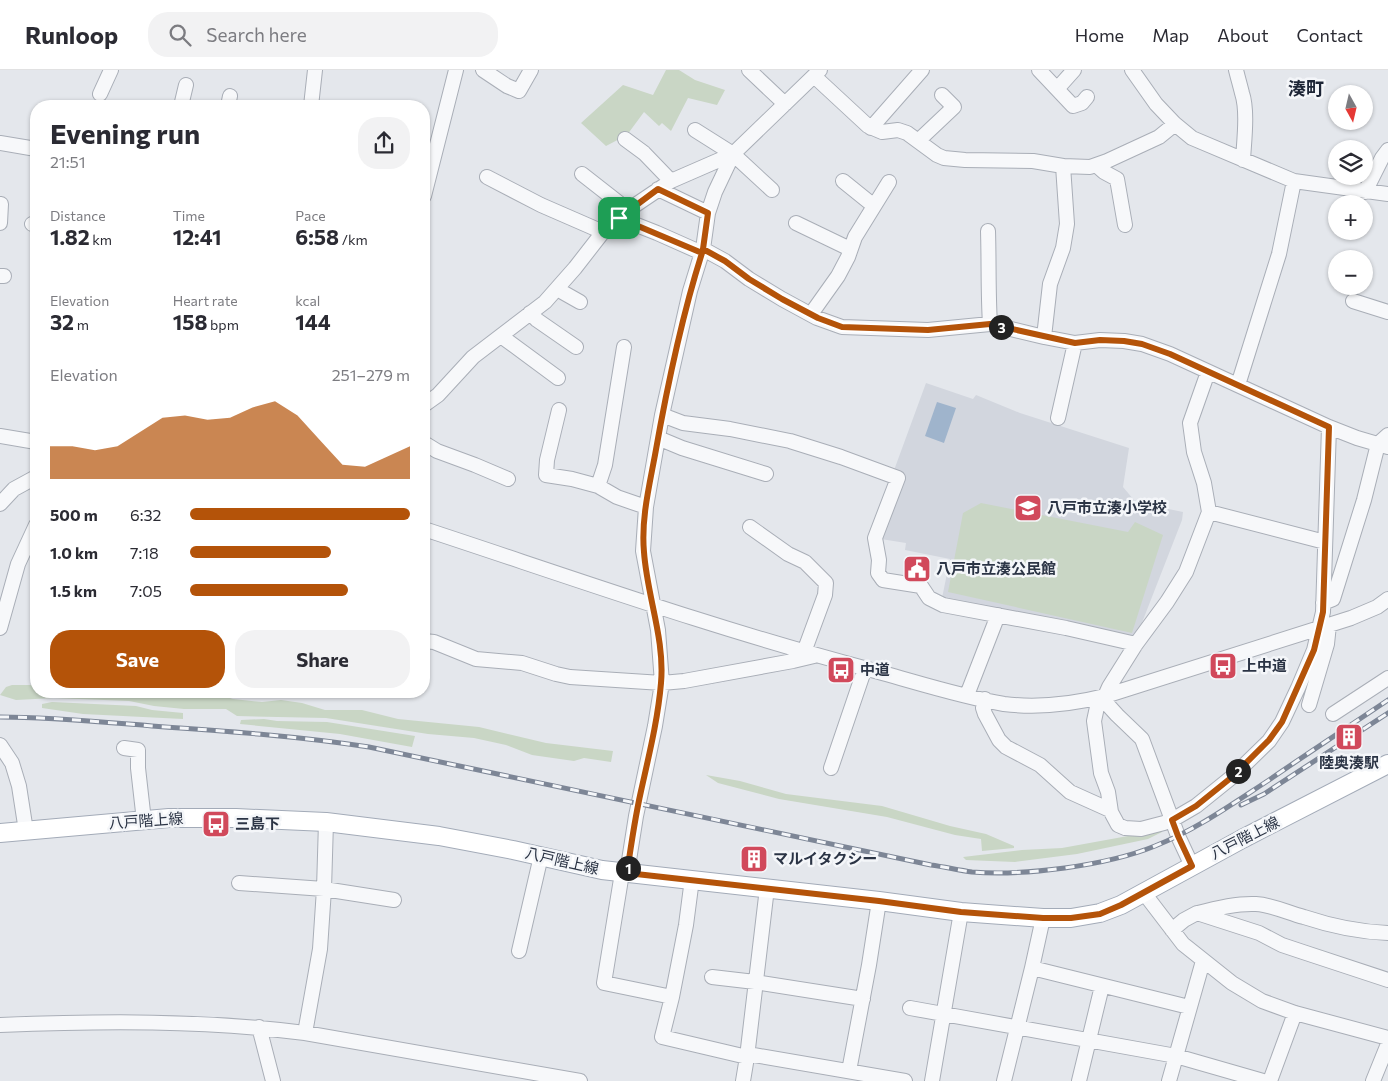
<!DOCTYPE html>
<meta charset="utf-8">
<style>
:root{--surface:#fff;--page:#f2f2f3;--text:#2b2b33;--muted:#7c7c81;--line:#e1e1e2;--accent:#b45309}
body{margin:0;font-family:Commissioner,"Noto Sans JP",sans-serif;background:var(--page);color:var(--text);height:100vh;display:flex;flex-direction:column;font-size:19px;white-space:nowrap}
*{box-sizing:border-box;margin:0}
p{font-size:16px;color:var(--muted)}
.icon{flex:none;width:28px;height:28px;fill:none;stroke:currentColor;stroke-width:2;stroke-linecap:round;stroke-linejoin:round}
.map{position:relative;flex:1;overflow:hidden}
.panel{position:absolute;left:30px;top:30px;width:400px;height:598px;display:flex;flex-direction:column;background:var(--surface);border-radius:20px;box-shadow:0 1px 4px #0004}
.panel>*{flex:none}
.needle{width:32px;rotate:172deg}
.tools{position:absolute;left:1328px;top:15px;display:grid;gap:10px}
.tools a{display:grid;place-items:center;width:45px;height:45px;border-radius:50%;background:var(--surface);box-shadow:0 1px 4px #0004;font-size:25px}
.pin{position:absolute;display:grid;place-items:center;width:42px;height:42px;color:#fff;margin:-21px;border-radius:10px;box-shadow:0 2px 8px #0006}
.km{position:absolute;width:25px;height:25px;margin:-12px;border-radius:50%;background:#222;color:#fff;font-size:14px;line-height:25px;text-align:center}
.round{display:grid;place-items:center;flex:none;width:52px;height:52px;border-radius:20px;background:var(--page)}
.overview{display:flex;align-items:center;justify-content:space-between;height:85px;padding:0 20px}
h1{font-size:28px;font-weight:700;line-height:38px}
.figures{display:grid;grid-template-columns:repeat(3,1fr);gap:8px;height:85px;padding:5px 20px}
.figures div{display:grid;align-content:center}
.figures b{font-size:21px;font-weight:700}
.figures small{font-size:14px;font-weight:400}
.figures p{font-size:14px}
.chart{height:140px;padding:10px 20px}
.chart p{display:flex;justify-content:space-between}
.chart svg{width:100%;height:90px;margin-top:5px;fill:var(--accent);opacity:.7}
.button{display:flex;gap:10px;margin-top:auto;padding:10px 20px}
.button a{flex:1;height:58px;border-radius:20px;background:var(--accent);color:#fff;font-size:20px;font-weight:700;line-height:58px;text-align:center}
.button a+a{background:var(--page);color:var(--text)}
ul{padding:0 20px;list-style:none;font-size:16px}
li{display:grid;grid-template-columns:80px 60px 1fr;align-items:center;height:38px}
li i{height:12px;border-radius:6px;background:var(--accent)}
header{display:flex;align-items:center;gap:30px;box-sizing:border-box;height:70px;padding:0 25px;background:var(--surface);border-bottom:1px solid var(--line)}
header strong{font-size:24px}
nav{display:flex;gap:28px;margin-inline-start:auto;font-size:18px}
.search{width:350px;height:45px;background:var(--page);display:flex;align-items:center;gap:12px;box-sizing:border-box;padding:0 18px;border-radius:20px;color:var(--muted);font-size:19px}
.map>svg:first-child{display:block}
.built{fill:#d2d6de}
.green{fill:#c9d6c5}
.water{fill:#9fb4cc}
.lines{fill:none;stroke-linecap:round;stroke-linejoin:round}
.minor-casing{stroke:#a9aeb7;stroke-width:16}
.major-casing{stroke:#a3abb8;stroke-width:20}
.minor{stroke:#f7f8fa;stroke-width:14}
.major{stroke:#fff;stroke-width:18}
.rail-casing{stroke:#7d8696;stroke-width:5}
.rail{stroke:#f4f6f9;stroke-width:3;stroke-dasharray:9;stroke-linecap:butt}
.route-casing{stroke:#fff;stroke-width:10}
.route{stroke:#b45309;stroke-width:6}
.labels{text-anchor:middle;stroke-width:5;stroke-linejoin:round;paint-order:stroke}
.poi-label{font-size:15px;font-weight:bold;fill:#2b3445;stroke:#f4f6f9;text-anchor:start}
.street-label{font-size:15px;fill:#2b3445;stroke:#f4f6f9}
.quarter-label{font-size:18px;font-weight:bold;fill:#1d2536;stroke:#f4f6f9}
</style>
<header>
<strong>Runloop</strong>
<div class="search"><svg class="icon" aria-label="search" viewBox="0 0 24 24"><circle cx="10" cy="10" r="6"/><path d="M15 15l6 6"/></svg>Search here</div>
<nav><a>Home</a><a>Map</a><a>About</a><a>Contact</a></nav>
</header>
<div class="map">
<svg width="1388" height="1011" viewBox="0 0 1388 1011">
<rect width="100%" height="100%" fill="#e4e7ec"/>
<path class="built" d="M 926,313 L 973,329 L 976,325 L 1020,343 L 1129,378 L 1123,417 L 1134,430 L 1144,434 L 1183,442 L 1182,450 L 1136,568 L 942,528 L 950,489 L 905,480 L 906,473 L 881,469 L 893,403 Z"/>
<path class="green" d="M 666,0 L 679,0 L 695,10 L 725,20 L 717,35 L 688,28 L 671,61 L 662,53 L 659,56 L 644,42 L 627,65 L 606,76 L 581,53 L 623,15 L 653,25 Z
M 981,433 L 1128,462 L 1135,452 L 1163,465 L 1132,563 L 948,522 L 963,443 Z
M 12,615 L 36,615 L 36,621 L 149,621 L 174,624 L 221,625 L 233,629 L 262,632 L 281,630 L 302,633 L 325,640 L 362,640 L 398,649 L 479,657 L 546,673 L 613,681 L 611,692 L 584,688 L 574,691 L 532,685 L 506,675 L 474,668 L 428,664 L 326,648 L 237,646 L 226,639 L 184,639 L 154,636 L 129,631 L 54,628 L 16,630 L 0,625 L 6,617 Z
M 52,632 L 136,636 L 152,640 L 183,643 L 183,649 L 83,644 L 42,638 L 42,634 Z
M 264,649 L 277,651 L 327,652 L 415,666 L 412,677 L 340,664 L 240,654 L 241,650 Z
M 706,705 L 740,711 L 786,724 L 882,736 L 950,756 L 986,764 L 1014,776 L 1014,778 L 982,781 L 981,769 L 955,765 L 887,747 L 779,729 L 718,713 Z
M 1161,760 L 1162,762 L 1148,769 L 1077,784 L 1015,792 L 966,790 L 963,787 L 1022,780 L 1062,778 Z"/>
<path class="water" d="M 937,332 L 956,338 L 944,373 L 925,366 Z"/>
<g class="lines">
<defs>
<path id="minor" d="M 483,0 L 507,16 L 519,21 L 531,0
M 749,0 L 785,34
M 820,0 L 733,84 L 715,122 L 708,143 L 703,179 L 725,191 L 749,209 L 782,229 L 817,248 L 842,257 L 928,260 L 990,254 L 1044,267 L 1075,273 L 1100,270 L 1124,271 L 1142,274 L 1170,284 L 1329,357 L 1357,368 L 1388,377
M 1039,0 L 1073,36 L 1082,33 L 1087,27
M 1132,0 L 1156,34 L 1175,54 L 1192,68 L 1294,111 L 1388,124
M 1236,0 C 1238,8 1240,15 1242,23 C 1248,41 1244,71 1243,90
M 814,6 L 868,56 L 882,62 L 898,60 L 907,63 L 937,85 L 944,88 L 965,90 L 1033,91 L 1063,96 L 1067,154 L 1063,178 L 1050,214 L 1044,267
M 1057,19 L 1074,0
M 100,24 L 111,0
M 181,36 L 186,15
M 228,36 L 230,26
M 311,36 L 315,0
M 871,58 L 922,0
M 695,60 L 733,84 L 772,120
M 625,69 L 644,83 L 671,111
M 918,71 L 954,37 L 942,25
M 0,73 L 36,79
M 1096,95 L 1104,102 L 1117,109 L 1125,155
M 1063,96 L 1090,97 L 1107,91 L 1159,67 L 1175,54
M 582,104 L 628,140
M 487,107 L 541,135 L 603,162
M 843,111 L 874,136
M 658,119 L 708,143
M 1365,122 L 1382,88 L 1388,80
M 424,126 L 456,0
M 619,148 L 657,163 L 702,183
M 0,153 L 1,134
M 796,153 L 850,179
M 32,154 L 36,155
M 988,161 C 989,192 988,223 990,254
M 0,206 L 4,206
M 557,219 L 580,232
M 1353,231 L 1388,242
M 530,243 L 537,250 L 576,277
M 811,244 L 838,206 L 848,187 L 855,167 L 889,112
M 501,266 L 558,308
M 1238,315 L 1279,184 L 1294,111
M 424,335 L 438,325 L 473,287 L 545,232 L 575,198 L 603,162 L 628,140 L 671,111 L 733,84
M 559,340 L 547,390 L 546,405 L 572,409 L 598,416 L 617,427 L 646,437
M 662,345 L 683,353 L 730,359 L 790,371 L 841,387 L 898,408 L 875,468 L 879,490 L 878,503 L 883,510 L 921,516 L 929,528 L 943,535 L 1066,558 L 1136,574
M 1058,348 L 1075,273
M 0,366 L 36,372
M 658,368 L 682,378 L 766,404
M 424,373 L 437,381 L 475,395 L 508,409
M 598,416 L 605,395 L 624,277
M 0,434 L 14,419 L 36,407
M 1209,442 L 1325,472
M 750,457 L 788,484 L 805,492 L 826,513 L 825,525 L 804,582
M 424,459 C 570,507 716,559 864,598 C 910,610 957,626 1004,634 C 1037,638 1073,634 1105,626 L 1351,548 L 1377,537 L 1388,529
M 1323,533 L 1333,529 L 1364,430 L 1378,374 L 1388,365
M 0,558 L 18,494 L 36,455
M 424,571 L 434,572 L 476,589 L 522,593 L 556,604 L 570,607 L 662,613 L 684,611 L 793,591 L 814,586
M 967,625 L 998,545
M 985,629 L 983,638 L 985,644 L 999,670 L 1006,677 L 1040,695 L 1070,722 L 1110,740
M 1309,635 L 1327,574 L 1329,555
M 1097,637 L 1094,651 L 1101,703 L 1108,722 L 1111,742 L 1118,755 L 1125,758 L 1141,759 L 1164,753 L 1172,750 L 1196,736 L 1232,707 L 1269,671 L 1282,652 L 1298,618 L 1314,580 L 1323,542 L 1329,357
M 1333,644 L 1388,608
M 0,675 L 12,693 L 19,716 L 26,761
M 124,678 L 138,680 L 138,698 L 144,751
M 831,698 L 865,598
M 1192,796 L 1178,766 L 1142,669 L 1117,645 L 1107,634 L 1105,626 L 1109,617 L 1136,574 L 1167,532 L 1186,502 L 1209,442 L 1204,413 L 1194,382 L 1190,353 L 1208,302
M 622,803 L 604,913 L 672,927
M 627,803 L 636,746 L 655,656 L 662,613 L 658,560 L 643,481 L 646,437 L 662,345 L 690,221 L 703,179
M 692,809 L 686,855 L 672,927 L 662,967 L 747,987
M 239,813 L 324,819 L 394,830
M 1144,823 L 1183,874 L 1232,913 L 1262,931 L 1295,943 L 1388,968
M 1198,843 C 1216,838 1237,833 1256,834 C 1273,835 1288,843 1304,847 C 1331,856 1360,862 1388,863
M 1172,860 L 1184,850 L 1197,843 L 1259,863 L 1282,875 L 1303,882 L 1388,910
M 519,881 L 541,786
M 1032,898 L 1189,937
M 712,907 L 755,912 L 863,929
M 910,938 L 1176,986 L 1263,1011
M 0,955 C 102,951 203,950 305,963 L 580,1011
M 259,957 L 273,1011
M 305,963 L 320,879 L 324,819 L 326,752
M 748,984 L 905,1011
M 849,1001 L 869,895 L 879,831
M 743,1011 L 747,987 L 767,818
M 932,1011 L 961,842
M 1004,1011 L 1032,898 L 1043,848
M 1079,1011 L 1102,916
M 1169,1011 L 1203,891
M 1270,1011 L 1295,943
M 1373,1011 L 1388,974"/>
<path id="major" d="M 0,763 L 169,748 L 236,748 L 326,752 L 439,766 L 513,780 L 602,800 L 879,831 L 961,842 L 1043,848 L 1071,848 L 1100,843 L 1121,835 L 1242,769 L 1388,694"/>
</defs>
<use href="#minor" class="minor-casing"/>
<use href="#major" class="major-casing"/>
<use href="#minor" class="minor"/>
<use href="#major" class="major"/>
<defs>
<path id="rail" d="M 0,647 C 51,647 102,652 152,656 C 225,661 297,666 369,677 L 931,795 C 945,797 958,800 972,802 C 1024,806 1106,796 1155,776 C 1196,760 1232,734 1269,710 C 1308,683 1348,657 1388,630
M 1241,735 L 1264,724 L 1388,643"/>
</defs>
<use href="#rail" class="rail-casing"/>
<use href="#rail" class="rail"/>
</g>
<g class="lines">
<defs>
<path id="route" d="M 658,119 L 708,143 L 703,179 L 725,191 L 749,209 L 782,229 L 818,248 L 842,257 L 928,260 L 990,254 L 1075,273 L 1100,270 L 1124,271 L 1142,274 L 1170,284 L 1329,357 L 1323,542 L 1314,580 L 1282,652 L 1269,670 L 1232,707 L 1196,736 L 1172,750 L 1178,766 L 1192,796 L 1121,835 L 1100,844 L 1071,848 L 1043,848 L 961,842 L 879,831 L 627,803 C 631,775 635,748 641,721 C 649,685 658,649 661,613 C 665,569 647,526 644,482 C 641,450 649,417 655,385 C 667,317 681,249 702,183 L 619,148 Z"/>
</defs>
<use href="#route" class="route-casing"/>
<use href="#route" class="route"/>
</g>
<defs>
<symbol id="school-square" viewBox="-11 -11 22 22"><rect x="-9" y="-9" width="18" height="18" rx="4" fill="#d1495b" stroke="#f4f6f9"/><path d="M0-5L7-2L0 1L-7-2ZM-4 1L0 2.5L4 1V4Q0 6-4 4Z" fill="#fff"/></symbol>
<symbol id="civic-square" viewBox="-11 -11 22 22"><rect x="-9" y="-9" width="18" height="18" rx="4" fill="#d1495b" stroke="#f4f6f9"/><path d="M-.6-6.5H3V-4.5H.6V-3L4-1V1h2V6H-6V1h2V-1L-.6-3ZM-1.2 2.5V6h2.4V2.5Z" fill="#fff"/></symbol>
<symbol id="bus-square" viewBox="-11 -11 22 22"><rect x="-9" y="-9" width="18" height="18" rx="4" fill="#d1495b" stroke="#f4f6f9"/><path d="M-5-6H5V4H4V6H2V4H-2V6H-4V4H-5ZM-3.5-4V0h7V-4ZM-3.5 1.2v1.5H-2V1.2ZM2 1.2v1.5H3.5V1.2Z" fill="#fff"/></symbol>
<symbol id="building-square" viewBox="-11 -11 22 22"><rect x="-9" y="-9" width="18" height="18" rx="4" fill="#d1495b" stroke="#f4f6f9"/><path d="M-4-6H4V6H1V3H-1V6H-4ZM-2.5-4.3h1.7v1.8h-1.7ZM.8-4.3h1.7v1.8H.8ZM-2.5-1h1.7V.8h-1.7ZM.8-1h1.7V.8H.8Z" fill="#fff"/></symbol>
</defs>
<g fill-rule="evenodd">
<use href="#school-square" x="1012" y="422" width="32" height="32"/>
<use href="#civic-square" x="901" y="483" width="32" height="32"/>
<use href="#bus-square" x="1207" y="580" width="32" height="32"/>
<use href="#bus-square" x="825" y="584" width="32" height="32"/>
<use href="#building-square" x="1333" y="651" width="32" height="32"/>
<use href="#bus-square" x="200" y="738" width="32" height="32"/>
<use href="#building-square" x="738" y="773" width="32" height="32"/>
</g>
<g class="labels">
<g class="poi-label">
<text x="1047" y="443">八戸市立湊小学校</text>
<text x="936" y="504">八戸市立湊公民館</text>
<text x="1242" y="601">上中道</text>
<text x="860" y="605">中道</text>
<text x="1349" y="698" text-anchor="middle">陸奥湊駅</text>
<text x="235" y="759">三島下</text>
<text x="773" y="794">マルイタクシー</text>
</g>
<g class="street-label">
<text transform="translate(146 751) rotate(-4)" y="5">八戸階上線</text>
<text transform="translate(1245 768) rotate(-27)" y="5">八戸階上線</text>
<text transform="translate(562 791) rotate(13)" y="5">八戸階上線</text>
</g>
<g class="quarter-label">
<text x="1306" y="25">湊町</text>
</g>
</g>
</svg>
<div class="tools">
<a><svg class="needle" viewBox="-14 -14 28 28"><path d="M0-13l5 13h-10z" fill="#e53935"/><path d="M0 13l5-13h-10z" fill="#7c7c81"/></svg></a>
<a><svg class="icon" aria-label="layers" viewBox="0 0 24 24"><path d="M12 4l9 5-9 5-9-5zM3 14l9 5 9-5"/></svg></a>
<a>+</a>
<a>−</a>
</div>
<div class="pin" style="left:619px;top:148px;background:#1e9e55"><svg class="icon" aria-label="arrive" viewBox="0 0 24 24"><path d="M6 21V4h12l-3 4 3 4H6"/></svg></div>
<b class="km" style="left:628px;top:798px">1</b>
<b class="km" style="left:1238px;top:701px">2</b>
<b class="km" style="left:1001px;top:257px">3</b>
<section class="panel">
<div class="overview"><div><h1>Evening run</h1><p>21:51</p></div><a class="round"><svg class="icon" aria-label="share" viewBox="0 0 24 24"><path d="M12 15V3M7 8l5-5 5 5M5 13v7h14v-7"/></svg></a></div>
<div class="figures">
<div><p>Distance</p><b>1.82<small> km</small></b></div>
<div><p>Time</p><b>12:41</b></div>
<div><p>Pace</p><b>6:58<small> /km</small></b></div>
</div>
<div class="figures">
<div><p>Elevation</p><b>32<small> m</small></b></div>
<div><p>Heart rate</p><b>158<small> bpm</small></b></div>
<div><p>kcal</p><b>144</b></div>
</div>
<div class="chart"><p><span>Elevation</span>251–279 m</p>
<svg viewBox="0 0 160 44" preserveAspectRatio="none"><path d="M0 44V28L10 28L20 30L30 28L40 21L50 14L60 13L70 15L80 14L90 9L100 6L110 13L120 25L130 37L140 38L150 33L160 28V44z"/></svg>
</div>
<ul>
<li><b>500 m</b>6:32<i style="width:100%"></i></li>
<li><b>1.0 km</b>7:18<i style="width:64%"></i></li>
<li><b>1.5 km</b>7:05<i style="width:72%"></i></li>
</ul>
<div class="button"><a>Save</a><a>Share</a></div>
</section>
</div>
